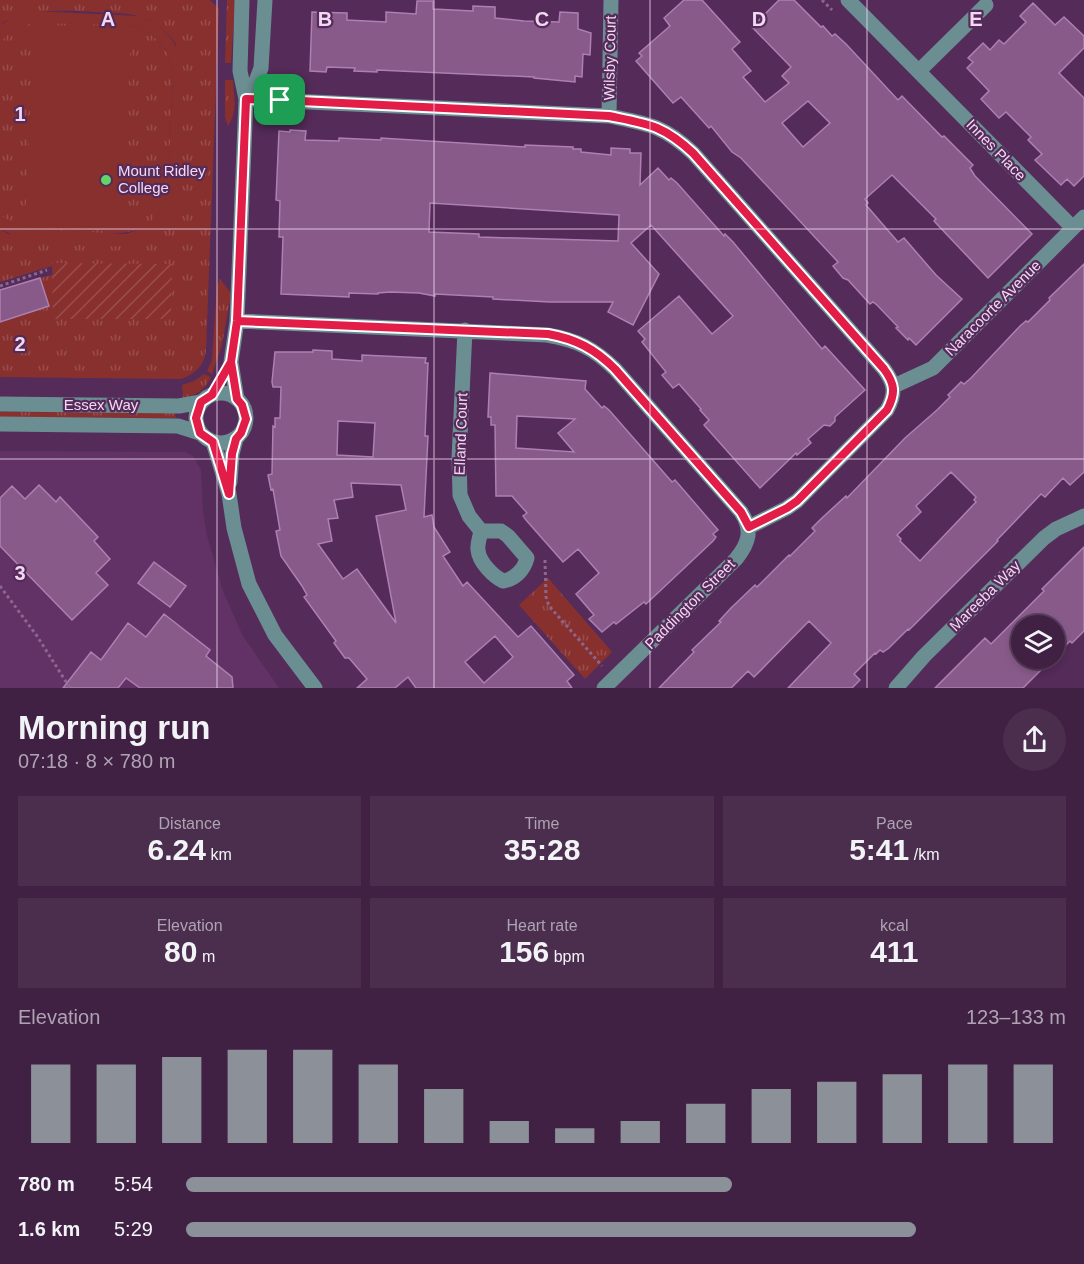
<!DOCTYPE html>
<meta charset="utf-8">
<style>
:root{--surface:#402043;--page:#4b2d4e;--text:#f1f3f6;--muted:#aea3b2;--line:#593e5c;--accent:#8c9099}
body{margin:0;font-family:Helvetica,sans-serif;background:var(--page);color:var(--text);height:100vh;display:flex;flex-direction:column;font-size:22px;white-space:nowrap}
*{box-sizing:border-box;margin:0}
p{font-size:20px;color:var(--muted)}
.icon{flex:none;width:33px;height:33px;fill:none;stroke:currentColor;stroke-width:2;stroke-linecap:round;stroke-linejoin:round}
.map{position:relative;height:688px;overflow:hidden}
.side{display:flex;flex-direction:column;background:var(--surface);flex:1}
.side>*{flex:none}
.tools{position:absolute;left:1011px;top:615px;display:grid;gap:12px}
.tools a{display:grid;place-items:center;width:54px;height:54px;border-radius:50%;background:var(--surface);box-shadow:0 3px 9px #0003,0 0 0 2px var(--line);font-size:30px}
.pin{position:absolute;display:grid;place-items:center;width:51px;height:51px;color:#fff;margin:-26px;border-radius:12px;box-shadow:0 3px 9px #0006}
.round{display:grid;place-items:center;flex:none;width:63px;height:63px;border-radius:32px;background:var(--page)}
.head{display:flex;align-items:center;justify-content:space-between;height:102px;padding:0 18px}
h1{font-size:33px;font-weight:600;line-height:45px}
.figures{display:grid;grid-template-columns:repeat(3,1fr);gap:9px;height:102px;padding:6px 18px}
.figures div{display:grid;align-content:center;border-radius:0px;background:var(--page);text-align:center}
.figures b{font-size:30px;font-weight:600}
.figures small{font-size:16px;font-weight:400}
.figures p{font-size:16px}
.chart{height:168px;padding:12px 18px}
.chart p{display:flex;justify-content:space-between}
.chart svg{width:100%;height:108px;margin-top:6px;stroke:var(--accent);stroke-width:6}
ul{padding:0 18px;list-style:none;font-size:20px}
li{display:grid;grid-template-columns:96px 72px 1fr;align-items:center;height:45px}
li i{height:15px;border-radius:8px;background:var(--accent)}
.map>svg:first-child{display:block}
.built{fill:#623266}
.grass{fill:url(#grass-tufts)}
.garden{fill:url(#garden-furrows)}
.pitch{fill:#88302e}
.building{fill:#875a8a;stroke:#ae7fb2;stroke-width:1.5;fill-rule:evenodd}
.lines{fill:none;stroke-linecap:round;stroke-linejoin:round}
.path{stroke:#8b678e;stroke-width:3;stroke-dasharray:3 3;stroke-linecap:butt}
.minor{stroke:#6a8e92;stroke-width:15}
.route-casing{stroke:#fff;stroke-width:12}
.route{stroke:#e11d48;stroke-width:8}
.grid{fill:none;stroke:#f2d8f3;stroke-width:1.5;stroke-opacity:0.55}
.poi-dot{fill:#63d468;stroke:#552b59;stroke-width:2}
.labels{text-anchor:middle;stroke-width:4.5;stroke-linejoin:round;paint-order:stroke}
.street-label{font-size:15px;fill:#f2d8f3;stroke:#552b59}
.poi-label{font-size:15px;fill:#f2d8f3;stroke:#552b59;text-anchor:start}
.grid-label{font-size:20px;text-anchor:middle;font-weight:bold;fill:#f2d8f3;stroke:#552b59;stroke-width:4.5;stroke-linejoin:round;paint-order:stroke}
</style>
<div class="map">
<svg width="1084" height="688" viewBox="0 0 1084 688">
<defs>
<pattern id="grass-tufts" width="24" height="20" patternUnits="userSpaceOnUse" patternTransform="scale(1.5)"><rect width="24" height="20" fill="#88302e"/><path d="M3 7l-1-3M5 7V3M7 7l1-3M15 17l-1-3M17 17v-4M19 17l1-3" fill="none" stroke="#994d4d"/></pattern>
<pattern id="garden-furrows" width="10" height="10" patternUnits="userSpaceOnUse" patternTransform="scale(1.5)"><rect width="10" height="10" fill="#88302e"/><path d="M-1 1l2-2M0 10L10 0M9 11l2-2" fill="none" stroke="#994d4d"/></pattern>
</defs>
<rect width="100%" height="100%" fill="#552b59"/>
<path class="built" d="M 0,451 L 185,452 L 193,456 L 201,470 L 203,512 L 207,536 L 223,591 L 243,636 L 279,688 L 0,688 Z"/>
<path class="grass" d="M 0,0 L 210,0 L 219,9 L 206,351 C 204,366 195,374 181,379 L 0,377 L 0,320 L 1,322 L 49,306 L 40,278 L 52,275 L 171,319 L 52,264 L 52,266 L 0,282 L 0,229 L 8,234 L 113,246 L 124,245 L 135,243 L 152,235 L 166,222 L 176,44 C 165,28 148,17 129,14 C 93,13 28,3 0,25 Z
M 227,0 L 235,0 L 231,63 L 225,63 Z
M 42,22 L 127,25 C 153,31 170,46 173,73 L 168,189 C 158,236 125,235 85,233 C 67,232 48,230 30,229 L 18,227 L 0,215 L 0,42 C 11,28 25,23 42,22 Z
M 225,80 L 233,80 C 234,98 238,111 228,126 L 225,117 Z
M 220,279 L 231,293 L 222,345 L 212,374 L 207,371 L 212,360 L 217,286 Z
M 204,374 L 211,377 C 205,390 197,395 183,398 L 182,385 L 194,381 Z
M 0,412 L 175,413 L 176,418 L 0,417 Z
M 548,578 L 612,652 L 585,679 L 519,605 Z"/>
<path class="garden" d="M 52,263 L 172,264 L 171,319 L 53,319 Z"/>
<path class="pitch" d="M 36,11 L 139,16 C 166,26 181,45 184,74 C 183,97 182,120 181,143 C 179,186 182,236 127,245 C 99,249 59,242 30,240 L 19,238 L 0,229 L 0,215 L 18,226 L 30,229 L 125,234 C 149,228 163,213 168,189 L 173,73 C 170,46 153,31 127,25 L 32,23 L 13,30 L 0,42 L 0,25 L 15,16 Z
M 34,28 L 131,33 L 121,228 L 25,223 Z"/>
<path class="building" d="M 684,0 L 702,0 L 740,42 L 732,49 L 751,71 L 743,77 L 765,102 L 789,83 L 782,76 L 791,67 L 752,27 L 779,0 L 794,0 L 821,27 L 823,26 L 832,36 L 835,34 L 846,44 L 898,100 L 902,96 L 942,137 L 944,136 L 973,165 L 970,168 L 975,176 L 1032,234 L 988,278 L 934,221 L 936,219 L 892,175 L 865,199 L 868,203 L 866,205 L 898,242 L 904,238 L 936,275 L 962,299 L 916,345 L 909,338 L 908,340 L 896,328 L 898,327 L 877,305 L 873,302 L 870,304 L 848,280 L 843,278 L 833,266 L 838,262 L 741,158 L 732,152 L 711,126 L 709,128 L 681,97 L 673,103 L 636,61 L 642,56 L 639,53 L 670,26 L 664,18 ZM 808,101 L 830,123 L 803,147 L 782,123 Z
M 417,1 L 433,1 L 433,9 L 473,11 L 473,6 L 495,7 L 495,18 L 524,21 L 559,22 L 560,12 L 578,13 L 578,29 L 591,33 L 590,55 L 583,54 L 582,77 L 575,76 L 575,82 L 534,78 L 534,77 L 377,70 L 377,72 L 354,71 L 355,68 L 327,67 L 326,72 L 310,71 L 312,12 L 347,13 L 347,20 L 386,22 L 386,12 L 416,14 Z
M 1033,3 L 1055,25 L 1064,17 L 1084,36 L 1084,48 L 1059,73 L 1084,98 L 1084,176 L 1074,186 L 1067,179 L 1061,185 L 1035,160 L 1042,154 L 1028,140 L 1031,137 L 1006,112 L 999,118 L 981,99 L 989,91 L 967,68 L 973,62 L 968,58 L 983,43 L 990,50 L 999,40 L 1004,44 L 1026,22 L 1020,16 Z
M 290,130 L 306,131 L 305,140 L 339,141 L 339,138 L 381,140 L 381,138 L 525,147 L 525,145 L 573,147 L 573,149 L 581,149 L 581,152 L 611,155 L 611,148 L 630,149 L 630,153 L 641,153 L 640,185 L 658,168 L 669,180 L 671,178 L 677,183 L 724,236 L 725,234 L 733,242 L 822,349 L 825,346 L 865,390 L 835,417 L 835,421 L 830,426 L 824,425 L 808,439 L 811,443 L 797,455 L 796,453 L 760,488 L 704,425 L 709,420 L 700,410 L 701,409 L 679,384 L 673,388 L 662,375 L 666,372 L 642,342 L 645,339 L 638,331 L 679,296 L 712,334 L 733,316 L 651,225 L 631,243 L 659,274 L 633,325 L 608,312 L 613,302 L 550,302 L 493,299 L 493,297 L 435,294 L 435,296 L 419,293 L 390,292 L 378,293 L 378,294 L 349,293 L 349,297 L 281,294 L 283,237 L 279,237 L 280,201 L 276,200 L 279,131 L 290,132 ZM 430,203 L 619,215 L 618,241 L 479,237 L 479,234 L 429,232 Z
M 1084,264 L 1084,472 L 1070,485 L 1063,478 L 1045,497 L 1041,494 L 997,540 L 998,541 L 909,630 L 908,629 L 889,648 L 883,652 L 880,650 L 876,654 L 875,653 L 854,674 L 860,680 L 852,688 L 788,688 L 831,643 L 809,621 L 754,677 L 748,671 L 731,688 L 659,688 L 694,652 L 692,650 L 721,622 L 719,621 L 731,608 L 755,585 L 757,587 L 789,555 L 790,556 L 815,531 L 812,528 L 823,517 L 846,496 L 847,498 L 905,438 L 937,410 L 950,397 L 948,395 L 961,382 L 964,384 L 971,378 L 1020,326 L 1026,321 L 1028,322 L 1050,300 L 1049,298 ZM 951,472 L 976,497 L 974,500 L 976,502 L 920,561 L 900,541 L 901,539 L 897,535 L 921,512 L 916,506 Z
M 40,278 L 49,306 L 0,322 L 0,290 Z
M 313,350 L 332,351 L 332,359 L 362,361 L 362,355 L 426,358 L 425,363 L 428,363 L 425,436 L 428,436 L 424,517 L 432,515 L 434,527 L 450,552 L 443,556 L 463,586 L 467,582 L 518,637 L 531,626 L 574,675 L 567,681 L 572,688 L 416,688 L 408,677 L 395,688 L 357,688 L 367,679 L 349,658 L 345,658 L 334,643 L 336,641 L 304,597 L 307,595 L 302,586 L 281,556 L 276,531 L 280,530 L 273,489 L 271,490 L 268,475 L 272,474 L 273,426 L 275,427 L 275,418 L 280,418 L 281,387 L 273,387 L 272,382 L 275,352 L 313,352 ZM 338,421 L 375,423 L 373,457 L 337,455 ZM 351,483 L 401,485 L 406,510 L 376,516 L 396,623 L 357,569 L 343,579 L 318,544 L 332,541 L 328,519 L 338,518 L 334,500 L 353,497 ZM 495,636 L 513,657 L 484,683 L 465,662 Z
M 490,373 L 586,381 L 585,389 L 602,408 L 604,406 L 609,410 L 672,482 L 675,480 L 718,530 L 713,534 L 716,537 L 713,541 L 646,604 L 644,602 L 616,624 L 614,622 L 602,632 L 589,619 L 594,615 L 576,594 L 599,573 L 578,549 L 563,562 L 526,520 L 523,516 L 527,513 L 512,496 L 496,496 L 495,425 L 491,425 L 491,417 L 488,417 ZM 517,416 L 575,419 L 558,433 L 574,452 L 516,448 Z
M 39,485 L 56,502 L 60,497 L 98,537 L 94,541 L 110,559 L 96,573 L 108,585 L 72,620 L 0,546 L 0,498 L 12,486 L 25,499 Z
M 1084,547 L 1084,631 L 1072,643 L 1070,641 L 1054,657 L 1054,626 L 1022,626 L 1022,658 L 1053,658 L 1023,688 L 935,688 L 985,638 L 991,644 L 1044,591 L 1042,589 Z
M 154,562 L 186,586 L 170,607 L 138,583 Z
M 164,614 L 210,650 L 206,656 L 232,677 L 233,688 L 140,688 L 126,678 L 118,688 L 63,688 L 91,652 L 101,660 L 128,623 L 146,637 Z"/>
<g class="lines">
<path class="path" d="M 822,0 L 832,10
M 0,286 L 47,270
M 545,560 L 546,597 L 549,606 L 602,666
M 0,586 L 37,636 L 70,688"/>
<path class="minor" d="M 848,0 L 1073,228
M 919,71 L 986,5
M 246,99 L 609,116 C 648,124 663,125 693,153 L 884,369 C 895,384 896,393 887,410 L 797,501 L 787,508 L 749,527
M 246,99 L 255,84 L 261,68 L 265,0
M 609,116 L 611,0
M 237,321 L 547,335 C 577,340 593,348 615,369 L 741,512 C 753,530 749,543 736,559 L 604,688
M 465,330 L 459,458 L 460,495 L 469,516 L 481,531 L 501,531 L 508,536 L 527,558 C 524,570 515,579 503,581 C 493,576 479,562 478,550 C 477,544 480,537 481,531
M 894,386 L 933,368 L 1084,217
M196 418a25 25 0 1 1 50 0a25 25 0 1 1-50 0Z
M 237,399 L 231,362 L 237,321 L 246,99 L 240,71 L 242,0
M 0,404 L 179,406 L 201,402
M 0,424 L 178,426 L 200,433
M 213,442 L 229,494 L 234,528 L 249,584 L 275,635 L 315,688
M 230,482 L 232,454 L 236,439
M 896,688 L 924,656 L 1044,538 L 1056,529 L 1084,516"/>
</g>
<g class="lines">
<defs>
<path id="route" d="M 280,100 L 246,99 L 237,321 L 231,362 L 237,399 L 242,405 L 246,419 L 241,433 L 236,439 L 232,454 L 229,494 L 213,442 L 200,433 L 196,418 L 201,402 L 212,395 L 231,362 L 237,321 L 548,334 C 576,339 595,349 615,369 L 741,512 L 749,527 L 787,508 L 797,501 L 887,410 C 896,393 895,384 884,369 L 693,153 C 663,125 648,124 609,116 L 280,100"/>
</defs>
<use href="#route" class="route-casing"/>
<use href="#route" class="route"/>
</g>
<path class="grid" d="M 217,0 L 217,688M 434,0 L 434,688M 650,0 L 650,688M 867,0 L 867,688M 0,229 L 1084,229M 0,459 L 1084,459"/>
<circle class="poi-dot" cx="106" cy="180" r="6"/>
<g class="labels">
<g class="street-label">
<text transform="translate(610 58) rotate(-89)" y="5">Wilsby Court</text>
<text transform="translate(996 150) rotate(46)" y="5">Innes Place</text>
<text transform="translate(993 308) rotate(-45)" y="5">Naracoorte Avenue</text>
<text x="101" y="410">Essex Way</text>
<text transform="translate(461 434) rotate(-88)" y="5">Elland Court</text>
<text transform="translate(985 596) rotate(-45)" y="5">Mareeba Way</text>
<text transform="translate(690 604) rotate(-45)" y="5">Paddington Street</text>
</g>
<g class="poi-label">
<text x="118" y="176">Mount Ridley<tspan x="118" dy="17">College</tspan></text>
</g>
</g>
<g class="grid-label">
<text x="108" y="26">A</text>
<text x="325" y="26">B</text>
<text x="542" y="26">C</text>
<text x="759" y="26">D</text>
<text x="976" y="26">E</text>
<text x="20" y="121">1</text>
<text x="20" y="351">2</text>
<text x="20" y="580">3</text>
</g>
</svg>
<div class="tools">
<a><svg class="icon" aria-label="layers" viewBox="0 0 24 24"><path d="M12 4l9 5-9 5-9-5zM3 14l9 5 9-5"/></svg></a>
</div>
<div class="pin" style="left:280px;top:100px;background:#1e9e55"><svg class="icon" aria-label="arrive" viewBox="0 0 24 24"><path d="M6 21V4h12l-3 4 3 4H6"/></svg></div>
</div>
<section class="side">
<div class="head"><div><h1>Morning run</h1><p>07:18 · 8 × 780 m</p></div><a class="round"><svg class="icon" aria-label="share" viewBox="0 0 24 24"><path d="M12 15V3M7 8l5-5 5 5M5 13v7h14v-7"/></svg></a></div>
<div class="figures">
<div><p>Distance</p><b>6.24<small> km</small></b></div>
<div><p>Time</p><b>35:28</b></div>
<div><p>Pace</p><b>5:41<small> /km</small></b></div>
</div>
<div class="figures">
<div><p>Elevation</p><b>80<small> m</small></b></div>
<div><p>Heart rate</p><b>156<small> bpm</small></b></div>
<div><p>kcal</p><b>411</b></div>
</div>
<div class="chart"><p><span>Elevation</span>123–133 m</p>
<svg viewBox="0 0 160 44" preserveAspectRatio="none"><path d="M5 44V12M15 44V12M25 44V9M35 44V6M45 44V6M55 44V12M65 44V22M75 44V35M85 44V38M95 44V35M105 44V28M115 44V22M125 44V19M135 44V16M145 44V12M155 44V12"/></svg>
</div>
<ul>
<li><b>780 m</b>5:54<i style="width:62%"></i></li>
<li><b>1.6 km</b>5:29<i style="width:83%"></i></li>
</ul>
</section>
